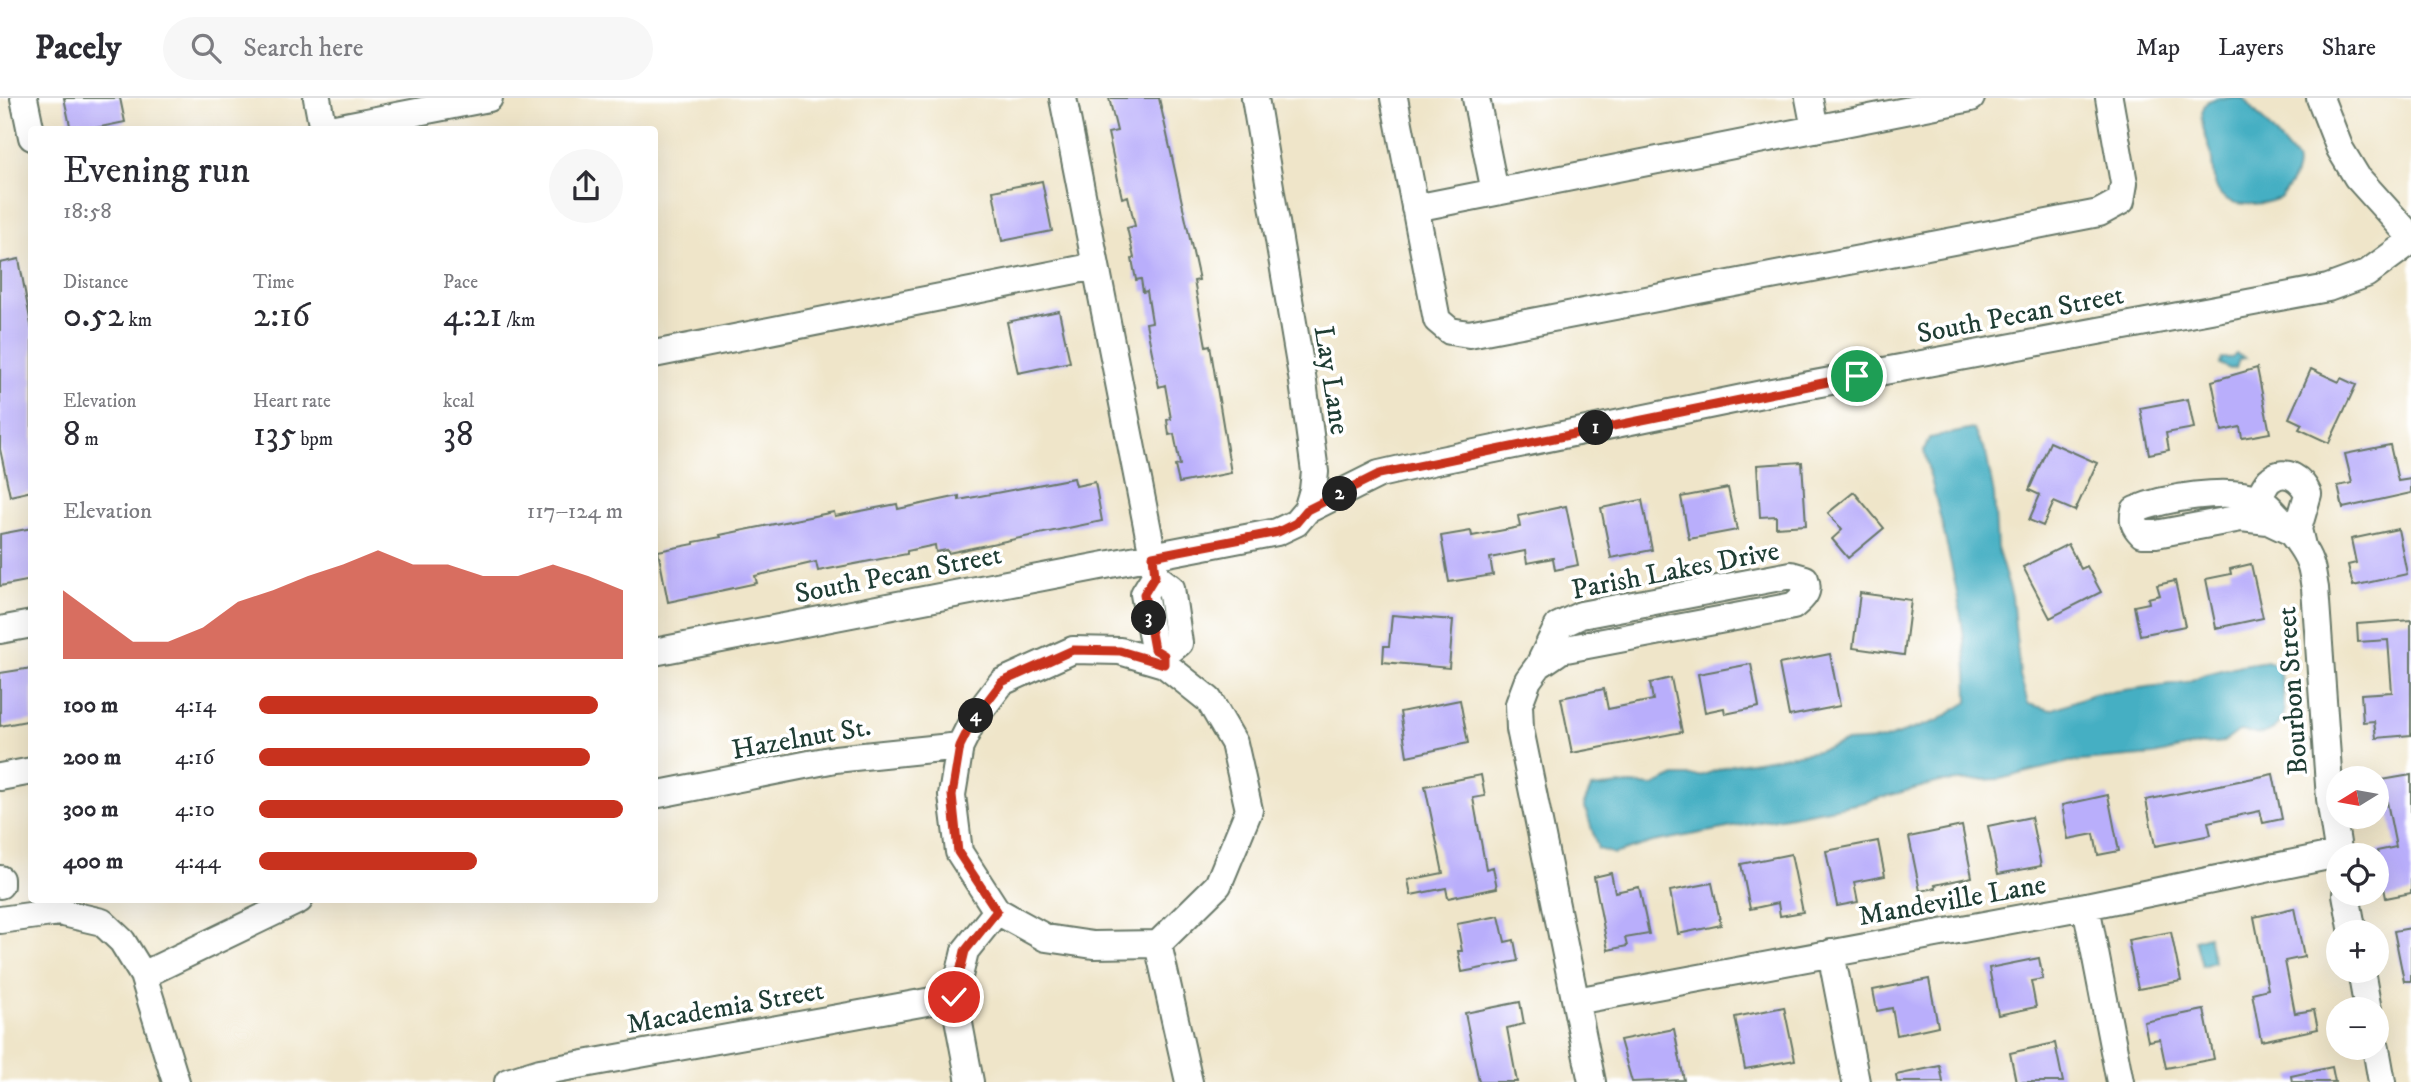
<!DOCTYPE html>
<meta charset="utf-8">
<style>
:root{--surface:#fff;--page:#f7f7f7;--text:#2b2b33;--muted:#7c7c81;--line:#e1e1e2;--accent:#c8321e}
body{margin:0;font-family:"IM FELL DW Pica",serif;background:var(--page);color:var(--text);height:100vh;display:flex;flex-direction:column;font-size:26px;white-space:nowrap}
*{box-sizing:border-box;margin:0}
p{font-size:23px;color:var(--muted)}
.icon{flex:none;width:38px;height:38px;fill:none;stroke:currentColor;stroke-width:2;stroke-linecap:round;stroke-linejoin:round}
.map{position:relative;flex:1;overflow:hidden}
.side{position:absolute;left:28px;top:28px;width:630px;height:777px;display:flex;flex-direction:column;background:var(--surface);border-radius:7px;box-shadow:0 7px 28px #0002}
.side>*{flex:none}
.needle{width:46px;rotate:259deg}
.buttons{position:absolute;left:2326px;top:668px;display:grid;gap:14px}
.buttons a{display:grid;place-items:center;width:63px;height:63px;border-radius:50%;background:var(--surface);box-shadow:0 7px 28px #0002;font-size:35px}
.pin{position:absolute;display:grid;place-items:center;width:60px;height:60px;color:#fff;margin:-30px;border:4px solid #fff;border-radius:50%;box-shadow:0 2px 7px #0007}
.km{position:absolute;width:35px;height:35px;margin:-18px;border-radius:50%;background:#222;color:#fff;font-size:19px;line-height:35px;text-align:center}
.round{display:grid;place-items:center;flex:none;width:74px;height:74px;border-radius:37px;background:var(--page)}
.summary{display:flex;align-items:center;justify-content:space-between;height:119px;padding:0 35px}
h1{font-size:38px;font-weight:600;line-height:52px}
.figures{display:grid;grid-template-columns:repeat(3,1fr);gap:10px;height:119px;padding:7px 35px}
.figures div{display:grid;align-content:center}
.figures b{font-size:35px;font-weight:600}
.figures small{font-size:19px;font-weight:400}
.figures p{font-size:19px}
.chart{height:196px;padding:14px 35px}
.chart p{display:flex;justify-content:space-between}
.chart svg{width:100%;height:126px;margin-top:7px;fill:var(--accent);opacity:.7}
ul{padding:0 35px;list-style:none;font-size:23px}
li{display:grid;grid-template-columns:112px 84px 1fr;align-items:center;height:52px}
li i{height:18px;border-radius:9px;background:var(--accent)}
header{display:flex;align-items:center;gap:42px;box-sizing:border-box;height:98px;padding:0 35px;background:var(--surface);border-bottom:2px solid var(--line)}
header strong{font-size:33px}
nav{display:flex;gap:38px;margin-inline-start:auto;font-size:24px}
.search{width:490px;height:63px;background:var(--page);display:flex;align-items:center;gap:18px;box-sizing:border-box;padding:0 24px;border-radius:38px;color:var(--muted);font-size:26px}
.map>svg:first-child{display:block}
.water{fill:#45afc3;stroke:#32767c;stroke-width:2}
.building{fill:#b9aefb}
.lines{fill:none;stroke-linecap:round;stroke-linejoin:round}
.minor-casing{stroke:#687868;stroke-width:30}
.minor{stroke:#fff;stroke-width:26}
.route-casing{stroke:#fff;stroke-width:14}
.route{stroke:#c8321e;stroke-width:9}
.labels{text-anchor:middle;stroke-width:7;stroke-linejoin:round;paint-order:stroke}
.street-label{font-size:28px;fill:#1f3d34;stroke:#fff}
</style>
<header>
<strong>Pacely</strong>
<div class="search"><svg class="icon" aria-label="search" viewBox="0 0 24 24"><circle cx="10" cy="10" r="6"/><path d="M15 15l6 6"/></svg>Search here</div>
<nav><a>Map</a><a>Layers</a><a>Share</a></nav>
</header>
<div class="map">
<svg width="2411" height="984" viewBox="0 0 2411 984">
<rect width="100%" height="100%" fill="#fff"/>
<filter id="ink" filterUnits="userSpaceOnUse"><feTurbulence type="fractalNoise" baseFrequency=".0143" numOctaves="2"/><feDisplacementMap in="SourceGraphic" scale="14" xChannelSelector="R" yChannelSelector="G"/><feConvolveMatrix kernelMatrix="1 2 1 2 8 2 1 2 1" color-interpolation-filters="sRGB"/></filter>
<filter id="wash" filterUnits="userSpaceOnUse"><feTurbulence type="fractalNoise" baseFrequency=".00686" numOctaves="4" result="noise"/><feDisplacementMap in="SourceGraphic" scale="28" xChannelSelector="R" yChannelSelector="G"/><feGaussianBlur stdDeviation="1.57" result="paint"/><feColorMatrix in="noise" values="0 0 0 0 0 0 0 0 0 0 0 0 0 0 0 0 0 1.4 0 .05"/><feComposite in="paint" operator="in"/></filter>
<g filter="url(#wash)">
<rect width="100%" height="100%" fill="#efe5c9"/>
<path class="water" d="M 2217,0 L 2244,0 L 2295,60 C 2302,73 2288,89 2280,100 C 2262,107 2224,113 2216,88 C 2212,78 2213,66 2211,55 C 2207,37 2194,19 2208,3 Z
M 2236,256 L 2245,260 L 2239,261 L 2236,270 L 2230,271 L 2220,266 L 2222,260 L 2232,260 Z
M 1973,331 L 1986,355 L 1994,397 L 1997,450 L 2012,499 L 2020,577 L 2028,606 L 2051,612 L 2093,596 L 2187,584 L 2203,577 L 2241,567 L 2267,563 L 2278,567 C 2283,593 2296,634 2256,636 C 2251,636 2245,633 2239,633 L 2224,644 L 2202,646 L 2154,657 L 2069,664 L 2000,681 L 1940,684 L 1861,705 L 1653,744 L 1614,756 L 1598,751 L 1584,706 L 1591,690 L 1631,686 L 1653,688 L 1675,678 L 1700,678 L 1732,667 L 1817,653 L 1845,644 L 1882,642 L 1937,623 L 1968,604 C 1968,518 1944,436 1924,353 L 1929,340 Z
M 2208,838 L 2214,864 L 2202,868 L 2195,842 Z"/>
<g id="blocks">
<path class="building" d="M 64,0 L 120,0 L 125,24 L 86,32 L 71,32 Z
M 1109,0 L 1159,0 L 1199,182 L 1194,183 L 1206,248 L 1210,247 L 1231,375 L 1179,385 L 1175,368 L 1180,367 L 1174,336 L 1169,337 L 1167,322 L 1171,321 L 1165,287 L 1159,289 L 1146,225 L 1152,224 L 1147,193 L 1143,194 L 1141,181 L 1136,182 L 1132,161 L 1134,160 L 1127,130 L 1135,128 L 1128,98 L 1122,100 L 1108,35 L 1117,33 Z
M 1042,83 L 1052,133 L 1002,143 L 993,93 Z
M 19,161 L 32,232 L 32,393 L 10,398 L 0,351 L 0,165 Z
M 1059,213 L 1070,264 L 1018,275 L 1007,224 Z
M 2257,270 L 2270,335 L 2242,340 L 2240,329 L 2222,333 L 2212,283 Z
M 2311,271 L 2339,284 L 2341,280 L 2356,287 L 2329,345 L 2299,331 L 2302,326 L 2289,320 Z
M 2188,301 L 2194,330 L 2166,335 L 2169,352 L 2149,356 L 2140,310 Z
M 2050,344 L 2097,365 L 2075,413 L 2054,404 L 2043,428 L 2029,422 L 2040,397 L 2029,392 Z
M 2390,347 L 2398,383 L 2411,381 L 2411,395 L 2343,410 L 2338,388 L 2352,385 L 2345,356 Z
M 1802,364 L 1806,427 L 1776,429 L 1776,418 L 1760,419 L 1757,367 Z
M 1074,380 L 1076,388 L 1095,384 L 1102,423 L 948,455 L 947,452 L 936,454 L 935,447 L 907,453 L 907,456 L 818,473 L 816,464 L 755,478 L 757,485 L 668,504 L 658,453 L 694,446 L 694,444 L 721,439 L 720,437 L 834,414 L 835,418 L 897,406 L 898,411 L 959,398 L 959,402 Z
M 1728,390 L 1737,432 L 1689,441 L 1681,399 Z
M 1854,394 L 1884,430 L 1848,460 L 1832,441 L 1842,432 L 1828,415 Z
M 1642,402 L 1652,452 L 1611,460 L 1601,410 Z
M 1566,408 L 1578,467 L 1555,472 L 1553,460 L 1527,465 L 1525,453 L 1490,460 L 1493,477 L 1449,484 L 1441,438 L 1471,433 L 1472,438 L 1520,429 L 1518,418 Z
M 32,430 L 32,482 L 0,488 L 0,436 Z
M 2398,431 L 2407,476 L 2353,488 L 2348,467 L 2356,465 L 2351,441 Z
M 2068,446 L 2081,471 L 2087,468 L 2101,494 L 2050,520 L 2023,469 Z
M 2251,466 L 2263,520 L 2216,530 L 2206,481 L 2231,476 L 2230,471 Z
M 2175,483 L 2185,528 L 2140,537 L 2134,508 L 2149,505 L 2148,500 L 2160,497 L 2157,487 Z
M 1860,495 L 1911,502 L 1904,557 L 1853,550 Z
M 1392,517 L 1453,522 L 1449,570 L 1383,564 L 1384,548 L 1389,548 Z
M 2411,522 L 2411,637 L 2376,640 L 2374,623 L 2363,624 L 2361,596 L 2392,594 L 2388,542 L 2358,544 L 2357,526 Z
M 1830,556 L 1840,608 L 1789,618 L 1779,566 Z
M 1751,566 L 1759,609 L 1725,616 L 1724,610 L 1705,614 L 1698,576 Z
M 32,570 L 32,622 L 0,628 L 0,575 Z
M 1671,580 L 1682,634 L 1572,655 L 1561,600 L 1604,591 L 1608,611 L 1653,602 L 1650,585 Z
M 1460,602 L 1468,645 L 1407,658 L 1400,614 Z
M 2273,676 L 2282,721 L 2263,725 L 2260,713 L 2208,724 L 2211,737 L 2155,748 L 2146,702 Z
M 1481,677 L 1485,698 L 1473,700 L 1486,771 L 1493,769 L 1497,790 L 1448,800 L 1446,790 L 1411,797 L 1408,782 L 1443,775 L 1425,688 Z
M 2411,677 L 2411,795 L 2386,800 L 2377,753 L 2396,749 L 2386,699 L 2376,701 L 2376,683 Z
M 2108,697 L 2119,753 L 2098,757 L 2094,736 L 2068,741 L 2062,707 Z
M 2031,719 L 2041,768 L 1998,776 L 1988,728 Z
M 1962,728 L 1972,779 L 1935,787 L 1936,790 L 1920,793 L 1909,739 Z
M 1878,743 L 1885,778 L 1854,784 L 1858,804 L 1837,808 L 1826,753 Z
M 1791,756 L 1803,814 L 1780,818 L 1778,805 L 1750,811 L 1741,766 Z
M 1611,775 L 1615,794 L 1639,789 L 1649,836 L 1625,840 L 1627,848 L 1608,852 L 1594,779 Z
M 1712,785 L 1721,827 L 1678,836 L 1670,793 Z
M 2294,810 L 2304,859 L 2285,863 L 2295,915 L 2314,912 L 2318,931 L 2261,943 L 2252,895 L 2268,891 L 2254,819 Z
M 1499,818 L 1505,844 L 1514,842 L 1518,863 L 1462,874 L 1458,853 L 1462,853 L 1457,826 Z
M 2411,830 L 2411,883 L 2404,883 L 2394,833 Z
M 2171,834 L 2181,883 L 2138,891 L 2128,842 Z
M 2039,860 L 2043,881 L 2031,883 L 2036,909 L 1998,917 L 1989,870 Z
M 1929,881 L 1938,928 L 1897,937 L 1892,910 L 1877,913 L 1873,892 Z
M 1520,904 L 1524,926 L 1507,930 L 1517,984 L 1479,984 L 1465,915 Z
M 1784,909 L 1795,962 L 1745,971 L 1735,919 Z
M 2204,912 L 2214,961 L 2166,970 L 2160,941 L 2148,943 L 2144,924 Z
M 1674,931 L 1684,982 L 1632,984 L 1620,942 Z
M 2055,945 L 2063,984 L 2016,984 L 2010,955 Z
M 1940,968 L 1943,984 L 1897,984 L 1896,977 Z
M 2332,969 L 2335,984 L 2292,984 L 2291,978 Z"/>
</g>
</g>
<g filter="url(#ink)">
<use href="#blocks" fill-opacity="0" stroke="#687868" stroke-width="2"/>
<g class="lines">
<defs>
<path id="minor" d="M 24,0 L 32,39
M 317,0 L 323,32
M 1063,0 L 1153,458 L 1155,478 L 1144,496 L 1154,551 L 1164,557
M 1394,0 L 1437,222 L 1450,233 L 1469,236 L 2099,115 L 2121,103 L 2124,85 L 2109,0
M 1476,0 L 1495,94
M 1809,0 L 1815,31
M 2320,0 L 2340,51 L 2357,79 L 2411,139
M 325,32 L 489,0
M 1415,110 L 1971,0
M 654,256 L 1096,168
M 2258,401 C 2262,395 2265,385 2271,381 C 2286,369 2302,382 2308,396 L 2298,431 L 2302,448
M 1307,412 L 1379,376 L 1436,363 L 1772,294 L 2328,190 L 2366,176 L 2411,143
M 2287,432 L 2268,423 L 2241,420 L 2156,436 L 2142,436 C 2134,428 2132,423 2135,412 C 2164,400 2227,389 2258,401 C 2271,406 2304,449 2309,463 C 2313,471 2313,481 2315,490 L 2330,701 L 2339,758
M 1155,478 L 1171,490 L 1179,545 L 1164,557
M 0,532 L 32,526
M 1073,552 L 1120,553 L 1164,566 L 1209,602 L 1234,645 L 1249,712 L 1218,787 L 1158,846 L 1093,847 L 1046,840 L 997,813 L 959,754 L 952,697 L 960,648 L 973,622 L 1002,584 Z
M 654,554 L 1277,434 L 1296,425 L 1307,412 L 1313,392 L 1315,374 L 1303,284 L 1255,0
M 1539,567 L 1561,552 L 1793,508 C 1803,500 1810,494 1805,481 L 1791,477 L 1581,517 L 1558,528 L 1539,567 L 1528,582 L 1519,606 L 1520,631 L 1592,984
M 0,679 L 32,673
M 654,697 L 835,661 L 960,648
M 0,781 L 0,787
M 2346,796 L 2353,835
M 2086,808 L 2120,984
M 0,822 L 59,814 L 102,824 L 122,843 L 143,877 L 176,984
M 1158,846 L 1189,984
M 1831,855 L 1856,984
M 2361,873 L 2368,912
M 143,877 L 299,802
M 1576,903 L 2086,808 L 2338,756
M 2376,950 L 2382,984
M 508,984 L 540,974 L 954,899
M 970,984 L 954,899 L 965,853 L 997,813"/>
</defs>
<use href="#minor" class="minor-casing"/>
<use href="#minor" class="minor"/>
</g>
</g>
<g class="lines" filter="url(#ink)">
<defs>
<path id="route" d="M 954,899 L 965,853 L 997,813 L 958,754 L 952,697 L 960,648 L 973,622 L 1002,584 L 1073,552 L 1120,553 L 1164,566 L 1164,557 L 1154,551 L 1144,496 L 1155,478 L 1153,458 L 1278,434 L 1296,425 L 1307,412 L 1379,376 L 1857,278"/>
</defs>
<use href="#route" class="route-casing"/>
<use href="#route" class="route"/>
</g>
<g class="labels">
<g class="street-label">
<text transform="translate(2020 215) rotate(-11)" y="10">South Pecan Street</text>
<text transform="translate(1333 282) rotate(81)" y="10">Lay Lane</text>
<text transform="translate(1675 471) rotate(-11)" y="10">Parish Lakes Drive</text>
<text transform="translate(898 475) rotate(-11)" y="10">South Pecan Street</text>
<text transform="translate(2291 593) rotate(-94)" y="10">Bourbon Street</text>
<text transform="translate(801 639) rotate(-10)" y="10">Hazelnut St.</text>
<text transform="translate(1952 801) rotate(-10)" y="10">Mandeville Lane</text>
<text transform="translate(725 908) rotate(-10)" y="10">Macademia Street</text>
</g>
</g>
</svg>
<div class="buttons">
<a><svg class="needle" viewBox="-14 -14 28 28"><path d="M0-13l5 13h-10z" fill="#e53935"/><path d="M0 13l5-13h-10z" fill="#7c7c81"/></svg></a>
<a><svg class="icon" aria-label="locate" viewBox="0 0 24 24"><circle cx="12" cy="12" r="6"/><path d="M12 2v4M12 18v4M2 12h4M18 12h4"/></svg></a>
<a>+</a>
<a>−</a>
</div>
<div class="pin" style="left:1857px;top:278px;background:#1e9e55"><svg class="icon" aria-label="arrive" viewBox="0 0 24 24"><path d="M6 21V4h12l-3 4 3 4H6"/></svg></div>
<div class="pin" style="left:954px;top:899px;background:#d93025"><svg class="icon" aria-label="check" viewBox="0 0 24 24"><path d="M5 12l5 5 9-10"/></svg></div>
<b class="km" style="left:1596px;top:330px">1</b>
<b class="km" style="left:1340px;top:396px">2</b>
<b class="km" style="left:1149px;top:520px">3</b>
<b class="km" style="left:976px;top:618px">4</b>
<section class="side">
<div class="summary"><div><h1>Evening run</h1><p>18:58</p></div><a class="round"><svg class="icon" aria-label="share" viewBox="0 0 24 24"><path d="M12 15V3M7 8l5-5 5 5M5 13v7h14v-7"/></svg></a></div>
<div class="figures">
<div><p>Distance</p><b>0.52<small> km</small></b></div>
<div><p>Time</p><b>2:16</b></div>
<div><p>Pace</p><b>4:21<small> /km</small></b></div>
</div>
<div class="figures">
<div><p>Elevation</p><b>8<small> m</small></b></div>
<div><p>Heart rate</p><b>135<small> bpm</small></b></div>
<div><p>kcal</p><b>38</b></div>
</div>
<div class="chart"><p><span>Elevation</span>117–124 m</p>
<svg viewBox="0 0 160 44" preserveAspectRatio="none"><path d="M0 44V20L10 29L20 38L30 38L40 33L50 24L60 20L70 15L80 11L90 6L100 11L110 11L120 15L130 15L140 11L150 15L160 20V44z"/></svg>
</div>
<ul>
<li><b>100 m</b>4:14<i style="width:93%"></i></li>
<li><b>200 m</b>4:16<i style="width:91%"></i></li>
<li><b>300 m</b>4:10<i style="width:100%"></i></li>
<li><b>400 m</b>4:44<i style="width:60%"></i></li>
</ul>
</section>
</div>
